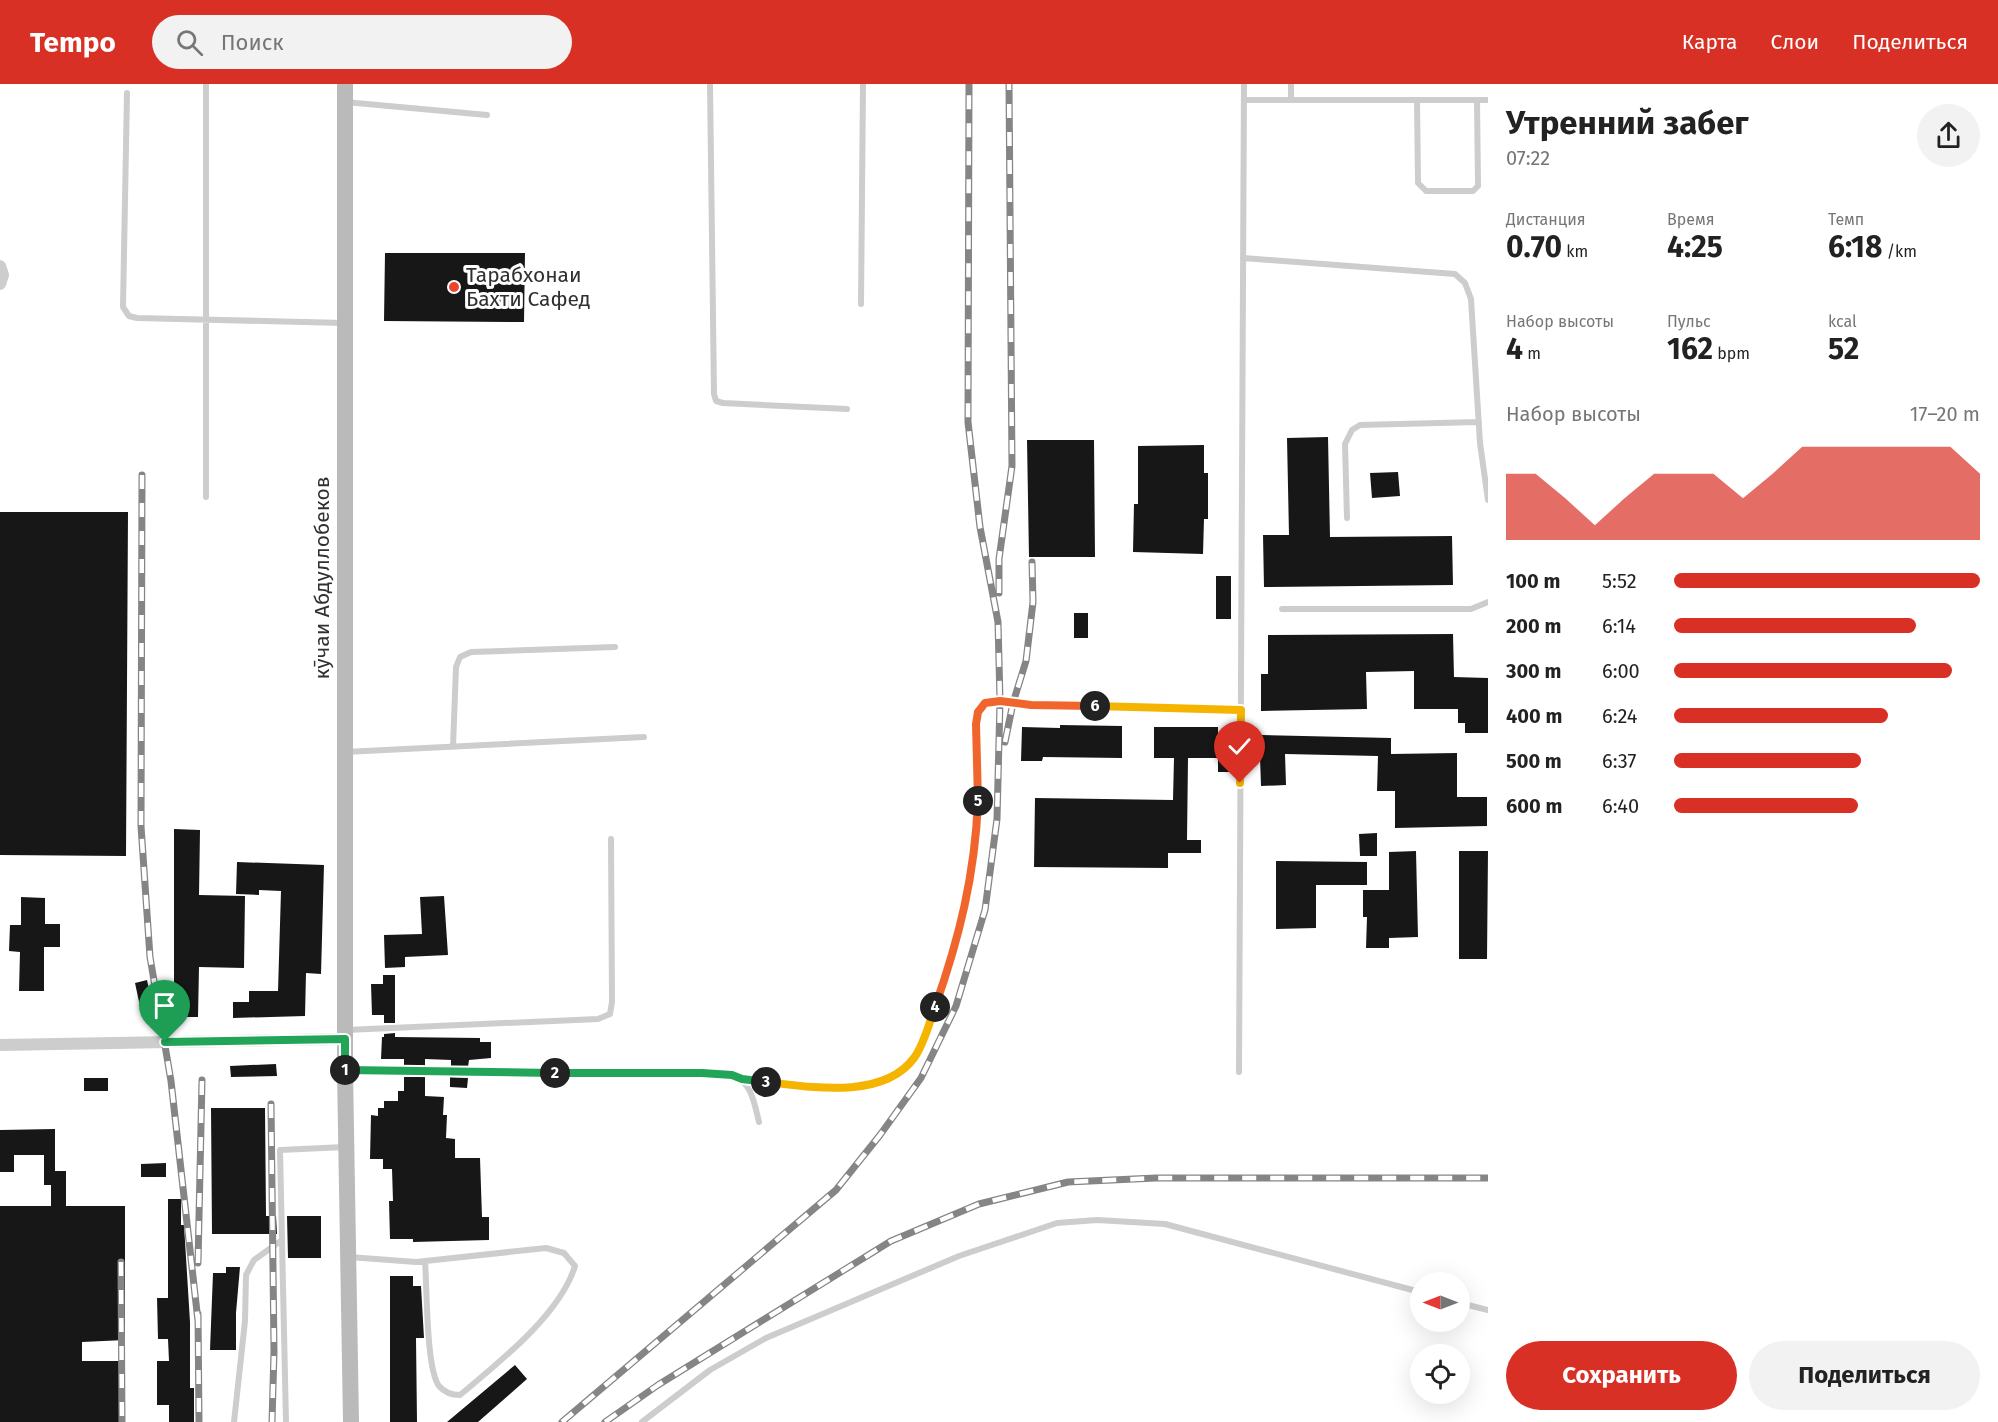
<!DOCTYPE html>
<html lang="ru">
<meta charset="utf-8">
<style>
:root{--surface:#fff;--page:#f2f2f2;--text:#222;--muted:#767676;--accent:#d93025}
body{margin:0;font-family:"Fira Sans",sans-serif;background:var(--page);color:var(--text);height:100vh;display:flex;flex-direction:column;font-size:22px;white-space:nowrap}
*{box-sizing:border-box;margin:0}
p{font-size:20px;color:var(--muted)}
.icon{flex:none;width:33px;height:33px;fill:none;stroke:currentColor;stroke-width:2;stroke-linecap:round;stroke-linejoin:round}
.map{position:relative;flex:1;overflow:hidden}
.sheet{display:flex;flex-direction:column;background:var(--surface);width:510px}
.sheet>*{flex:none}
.needle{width:39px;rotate:270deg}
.tools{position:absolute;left:1410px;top:1188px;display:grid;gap:12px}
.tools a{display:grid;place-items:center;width:60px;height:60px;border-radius:50%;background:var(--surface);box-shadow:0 6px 24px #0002;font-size:30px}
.pin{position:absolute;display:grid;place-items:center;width:51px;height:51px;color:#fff;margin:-62px -26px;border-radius:50% 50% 50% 0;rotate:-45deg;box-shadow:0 0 6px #0007}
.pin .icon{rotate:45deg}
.km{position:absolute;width:30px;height:30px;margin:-15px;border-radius:50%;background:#222;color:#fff;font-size:16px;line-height:30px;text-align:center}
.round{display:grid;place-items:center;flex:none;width:63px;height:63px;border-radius:32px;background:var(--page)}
.summary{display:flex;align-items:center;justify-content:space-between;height:102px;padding:0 18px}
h1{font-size:33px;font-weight:700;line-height:45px}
.metrics{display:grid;grid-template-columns:repeat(3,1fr);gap:9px;height:102px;padding:6px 18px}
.metrics div{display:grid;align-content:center}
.metrics b{font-size:30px;font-weight:700}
.metrics small{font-size:16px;font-weight:400}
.metrics p{font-size:16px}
.chart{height:168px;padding:12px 18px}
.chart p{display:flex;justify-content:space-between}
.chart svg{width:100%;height:108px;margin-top:6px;fill:var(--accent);opacity:.7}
.button{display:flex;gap:12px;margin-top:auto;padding:12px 18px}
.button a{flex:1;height:69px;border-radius:36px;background:var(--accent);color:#fff;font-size:24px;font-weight:700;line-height:69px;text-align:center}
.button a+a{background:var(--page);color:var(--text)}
ul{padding:0 18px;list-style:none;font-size:20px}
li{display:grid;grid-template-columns:96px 72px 1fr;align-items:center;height:45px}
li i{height:15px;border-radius:8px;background:var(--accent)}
header{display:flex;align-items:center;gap:36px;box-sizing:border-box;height:84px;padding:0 30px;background:var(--accent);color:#fff}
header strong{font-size:28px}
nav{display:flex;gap:33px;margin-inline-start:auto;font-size:21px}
.search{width:420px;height:54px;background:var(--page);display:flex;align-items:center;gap:15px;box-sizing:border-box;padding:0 21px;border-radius:33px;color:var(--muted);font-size:22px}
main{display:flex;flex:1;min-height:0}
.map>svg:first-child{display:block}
.building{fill:#171717}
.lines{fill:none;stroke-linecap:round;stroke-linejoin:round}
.lane{stroke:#cdcdcd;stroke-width:6}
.street{stroke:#cdcdcd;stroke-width:12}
.secondary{stroke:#bababa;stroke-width:16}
.rail-casing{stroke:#858585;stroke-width:7}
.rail{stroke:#fff;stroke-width:4.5;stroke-dasharray:14;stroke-linecap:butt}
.split-1-casing{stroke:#fff;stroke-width:12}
.split-2-casing{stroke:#fff;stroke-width:12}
.split-3-casing{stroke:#fff;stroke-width:12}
.split-4-casing{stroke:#fff;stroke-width:12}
.split-5-casing{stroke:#fff;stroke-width:12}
.split-6-casing{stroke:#fff;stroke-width:12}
.split-7-casing{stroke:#fff;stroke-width:12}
.split-1{stroke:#22a559;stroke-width:8}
.split-2{stroke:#22a559;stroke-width:8}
.split-3{stroke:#22a559;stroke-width:8}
.split-4{stroke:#f5b400;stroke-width:8}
.split-5{stroke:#f0652b;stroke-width:8}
.split-6{stroke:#f0652b;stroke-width:8}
.split-7{stroke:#f5b400;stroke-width:8}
.poi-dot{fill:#eb452e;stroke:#fff;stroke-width:2}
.labels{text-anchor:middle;stroke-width:6;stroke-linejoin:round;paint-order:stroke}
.poi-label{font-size:21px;fill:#303030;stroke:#fff;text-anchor:start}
.street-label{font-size:21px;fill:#303030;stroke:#fff}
</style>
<header>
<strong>Tempo</strong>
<div class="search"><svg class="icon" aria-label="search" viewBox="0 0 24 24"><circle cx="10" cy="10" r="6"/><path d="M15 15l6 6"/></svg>Поиск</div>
<nav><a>Карта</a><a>Слои</a><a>Поделиться</a></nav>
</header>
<main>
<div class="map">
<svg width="1488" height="1338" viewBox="0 0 1488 1338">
<rect width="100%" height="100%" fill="#fff"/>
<path class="building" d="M 385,169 L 525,169 L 524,238 L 384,237 Z
M 1328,353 L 1330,453 L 1452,452 L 1453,501 L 1264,503 L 1263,451 L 1289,451 L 1287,354 Z
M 1027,356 L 1094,356 L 1095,473 L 1029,473 Z
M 1204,361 L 1204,389 L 1208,389 L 1208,435 L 1204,435 L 1203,470 L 1133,468 L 1134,420 L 1138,420 L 1138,362 Z
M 1398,388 L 1400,412 L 1372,414 L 1370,389 Z
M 0,428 L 128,428 L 126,772 L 0,771 Z
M 1216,492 L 1231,492 L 1231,535 L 1216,535 Z
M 1074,529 L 1088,529 L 1088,554 L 1074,554 Z
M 1453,550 L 1454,593 L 1488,594 L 1488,649 L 1465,649 L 1465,639 L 1458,639 L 1458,625 L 1414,625 L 1414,587 L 1366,588 L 1367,625 L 1261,627 L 1261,590 L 1268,590 L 1268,551 Z
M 1060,641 L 1122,642 L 1122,674 L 1043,673 L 1042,677 L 1021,677 L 1022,643 L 1060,644 Z
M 1154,643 L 1218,643 L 1218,674 L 1188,674 L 1187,756 L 1201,756 L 1201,769 L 1168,769 L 1168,784 L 1034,783 L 1035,714 L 1173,716 L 1174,674 L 1154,674 Z
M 1262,651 L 1391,654 L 1391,670 L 1457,669 L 1457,713 L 1487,713 L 1487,742 L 1395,744 L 1395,707 L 1377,707 L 1378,672 L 1285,670 L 1286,701 L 1261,702 L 1260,673 L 1262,673 Z
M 1218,675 L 1231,675 L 1231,688 L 1218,688 Z
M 174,745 L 200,746 L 199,811 L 245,812 L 244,884 L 199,883 L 198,933 L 171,933 L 171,904 L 174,904 Z
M 1377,749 L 1377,772 L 1360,772 L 1359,750 Z
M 1416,767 L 1418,853 L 1389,854 L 1389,864 L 1366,864 L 1367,833 L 1363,833 L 1363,806 L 1389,806 L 1389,768 Z
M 1459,767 L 1488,767 L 1487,875 L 1459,875 Z
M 1276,777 L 1367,778 L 1367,801 L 1316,801 L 1316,844 L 1276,845 Z
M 237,778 L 324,781 L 321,890 L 306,889 L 305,932 L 233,934 L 233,918 L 249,918 L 249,907 L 278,907 L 281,807 L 259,806 L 259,811 L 236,810 Z
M 444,812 L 448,871 L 405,873 L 405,883 L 385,884 L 384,851 L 422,850 L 420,813 Z
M 21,813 L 45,814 L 45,840 L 60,840 L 60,863 L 44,863 L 44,907 L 19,907 L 20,868 L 9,867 L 10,841 L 21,841 Z
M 383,891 L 395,891 L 395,939 L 384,939 L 384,931 L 372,931 L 371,900 L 383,900 Z
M 147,896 L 153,924 L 141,927 L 135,899 Z
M 395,949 L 395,953 L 480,954 L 480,958 L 491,958 L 491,974 L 469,976 L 468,983 L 451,983 L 451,976 L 425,975 L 425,983 L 404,982 L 404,975 L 381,975 L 382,953 L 384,953 L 384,950 Z
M 276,980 L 277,992 L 231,993 L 230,982 Z
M 404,993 L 425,993 L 425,1012 L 444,1013 L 443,1031 L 447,1031 L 446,1054 L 455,1055 L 455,1074 L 480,1074 L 482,1133 L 489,1133 L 489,1156 L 413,1158 L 413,1155 L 390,1155 L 389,1117 L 393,1117 L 392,1085 L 383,1085 L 383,1075 L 370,1075 L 371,1031 L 378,1032 L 378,1024 L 384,1024 L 384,1017 L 398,1017 L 398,1007 L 404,1007 Z
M 450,993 L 468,994 L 467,1004 L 450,1003 Z
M 84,994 L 108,994 L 108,1007 L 84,1007 Z
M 211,1024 L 265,1024 L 266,1132 L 276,1132 L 277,1150 L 212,1150 Z
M 55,1045 L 55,1087 L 66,1087 L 66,1122 L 125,1122 L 125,1256 L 82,1258 L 82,1277 L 125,1277 L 125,1338 L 0,1338 L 0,1122 L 51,1122 L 51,1101 L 44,1101 L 44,1071 L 14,1071 L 14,1088 L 0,1088 L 0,1046 Z
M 166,1079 L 166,1093 L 141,1093 L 141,1080 Z
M 168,1115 L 181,1115 L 181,1141 L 184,1141 L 190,1238 L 190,1304 L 194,1304 L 194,1338 L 169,1338 L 169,1321 L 157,1321 L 157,1277 L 169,1277 L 168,1255 L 158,1255 L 157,1214 L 168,1214 Z
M 287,1132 L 321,1132 L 321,1174 L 288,1174 Z
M 226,1183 L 240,1183 L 236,1229 L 236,1266 L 210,1266 L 213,1189 L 226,1189 Z
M 390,1192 L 413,1192 L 413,1202 L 421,1202 L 424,1254 L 416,1254 L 417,1338 L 390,1338 Z
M 515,1281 L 527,1295 L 478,1338 L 447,1338 Z"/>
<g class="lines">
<path class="lane" d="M 206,0 L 206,413
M 710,0 L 714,310 L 716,317 L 723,319 L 847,325
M 127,9 L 123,223 L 129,232 L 137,234 L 344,239
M 1244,16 L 1488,16
M 1291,16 L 1291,0
M 1417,16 L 1418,99 L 1426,107 L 1473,107 L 1478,102 L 1477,16
M 345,18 L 487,31
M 1243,174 L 1455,190 L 1465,199 L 1471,215 L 1480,359 L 1488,416
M 861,220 L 863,0
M 1347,434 L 1345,360 L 1352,346 L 1360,341 L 1479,338
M 1282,525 L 1471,525 L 1488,518
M 453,663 L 456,583 L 460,573 L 471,568 L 615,563
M 345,668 L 644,653
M 346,946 L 598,935 L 610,930 L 612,918 L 611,755
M 345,987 L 732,991 C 752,999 754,1018 759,1038
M 1239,988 L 1244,0
M 743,995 C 790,1000 846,1015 891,992 C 898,989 908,981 913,976 C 924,963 928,942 934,926 C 958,857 978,786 978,712 C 978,685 968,641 985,619 L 1000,617 L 1031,621 L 1241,626
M 349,1173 L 416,1178 L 546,1164 L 564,1169 L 575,1182 C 560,1231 498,1279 460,1311 C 452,1311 445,1309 439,1302 C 426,1285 427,1202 425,1177
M 1460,1219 L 1488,1226
M 234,1338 L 245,1237 L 246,1191 L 254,1176 L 282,1156
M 286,1338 L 280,1066 L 345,1063
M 642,1338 L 710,1286 L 766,1254 L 959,1172 L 1057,1139 L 1097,1136 L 1165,1140 L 1420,1208"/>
<path class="street" d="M 0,182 L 3,191 L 0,200
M 0,961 L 345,955"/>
<path class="secondary" d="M 345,0 L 345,987 L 351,1338"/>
<defs>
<path id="rail" d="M 142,391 L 141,742 L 150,873 L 171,997 L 198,1237
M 999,509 L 999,475 L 1012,382 L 1009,0
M 1005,658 L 1013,619 L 1026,577 L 1033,518 L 1032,478
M 271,1020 L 274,1267 L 272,1338
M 121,1178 L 122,1338
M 198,1179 L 202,996
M 198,1230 L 199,1338
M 562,1338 L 836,1106 L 880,1051 L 921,994 L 956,922 L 985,826 L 997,735 L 1000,617 L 998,538 L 980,443 L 968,338 L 969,0
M 605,1338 L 658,1301 L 891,1157 L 979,1120 L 1068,1098 L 1156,1094 L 1488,1094"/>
</defs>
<use href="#rail" class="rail-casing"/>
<use href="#rail" class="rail"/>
</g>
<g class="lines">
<defs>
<path id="split-1" d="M 165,958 L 345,955 L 345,986"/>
<path id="split-2" d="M 345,986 L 555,989"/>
<path id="split-3" d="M 555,989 L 702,989 L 732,991 L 742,995 L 766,998"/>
<path id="split-4" d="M 766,998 C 810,1003 883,1016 914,974 C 924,960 929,940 935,923"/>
<path id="split-5" d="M 935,923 C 959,855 975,791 978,717"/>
<path id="split-6" d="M 978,717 L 976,640 L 978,628 L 985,619 L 1000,617 L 1031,621 L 1095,622"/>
<path id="split-7" d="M 1095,622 L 1241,626 L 1240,699"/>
</defs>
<use href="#split-1" class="split-1-casing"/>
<use href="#split-2" class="split-2-casing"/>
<use href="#split-3" class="split-3-casing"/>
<use href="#split-4" class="split-4-casing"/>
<use href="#split-5" class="split-5-casing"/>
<use href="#split-6" class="split-6-casing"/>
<use href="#split-7" class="split-7-casing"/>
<use href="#split-1" class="split-1"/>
<use href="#split-2" class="split-2"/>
<use href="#split-3" class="split-3"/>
<use href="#split-4" class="split-4"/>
<use href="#split-5" class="split-5"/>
<use href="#split-6" class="split-6"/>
<use href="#split-7" class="split-7"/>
</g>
<circle class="poi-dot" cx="454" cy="203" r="6"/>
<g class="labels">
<g class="poi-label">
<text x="466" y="198">Тарабхонаи<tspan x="466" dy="24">Бахти Сафед</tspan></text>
</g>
<g class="street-label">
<text transform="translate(322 494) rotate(-90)" y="7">кӯчаи Абдуллобеков</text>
</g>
</g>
</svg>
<div class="tools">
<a><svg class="needle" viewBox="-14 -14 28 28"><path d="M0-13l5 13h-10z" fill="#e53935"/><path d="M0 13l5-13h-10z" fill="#767676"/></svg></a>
<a><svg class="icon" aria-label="locate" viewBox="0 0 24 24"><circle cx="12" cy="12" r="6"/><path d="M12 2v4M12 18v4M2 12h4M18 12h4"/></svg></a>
</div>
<div class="pin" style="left:165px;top:958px;background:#1e9e55"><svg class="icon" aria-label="arrive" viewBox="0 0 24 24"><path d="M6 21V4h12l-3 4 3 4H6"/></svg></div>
<div class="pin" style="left:1240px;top:699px;background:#d93025"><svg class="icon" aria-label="check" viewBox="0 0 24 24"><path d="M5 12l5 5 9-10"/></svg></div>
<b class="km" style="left:345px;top:986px">1</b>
<b class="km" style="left:555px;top:989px">2</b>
<b class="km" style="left:766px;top:998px">3</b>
<b class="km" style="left:935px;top:923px">4</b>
<b class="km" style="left:978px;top:717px">5</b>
<b class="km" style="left:1095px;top:622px">6</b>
</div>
<section class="sheet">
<div class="summary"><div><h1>Утренний забег</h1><p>07:22</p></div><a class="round"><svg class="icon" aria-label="share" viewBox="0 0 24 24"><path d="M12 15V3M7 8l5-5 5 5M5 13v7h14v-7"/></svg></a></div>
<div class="metrics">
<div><p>Дистанция</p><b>0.70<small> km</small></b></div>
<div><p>Время</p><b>4:25</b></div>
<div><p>Темп</p><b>6:18<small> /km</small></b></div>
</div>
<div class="metrics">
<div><p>Набор высоты</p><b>4<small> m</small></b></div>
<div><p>Пульс</p><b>162<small> bpm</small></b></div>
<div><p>kcal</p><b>52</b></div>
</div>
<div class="chart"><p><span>Набор высоты</span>17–20 m</p>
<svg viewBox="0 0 160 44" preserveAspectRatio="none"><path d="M0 44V17L10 17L20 27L30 38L40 27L50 17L60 17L70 17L80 27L90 17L100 6L110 6L120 6L130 6L140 6L150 6L160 17V44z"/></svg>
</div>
<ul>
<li><b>100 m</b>5:52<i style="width:100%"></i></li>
<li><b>200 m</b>6:14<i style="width:79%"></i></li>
<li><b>300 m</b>6:00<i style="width:91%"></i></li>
<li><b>400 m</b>6:24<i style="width:70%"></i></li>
<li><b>500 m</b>6:37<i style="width:61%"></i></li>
<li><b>600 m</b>6:40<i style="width:60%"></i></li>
</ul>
<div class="button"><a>Сохранить</a><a>Поделиться</a></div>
</section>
</main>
